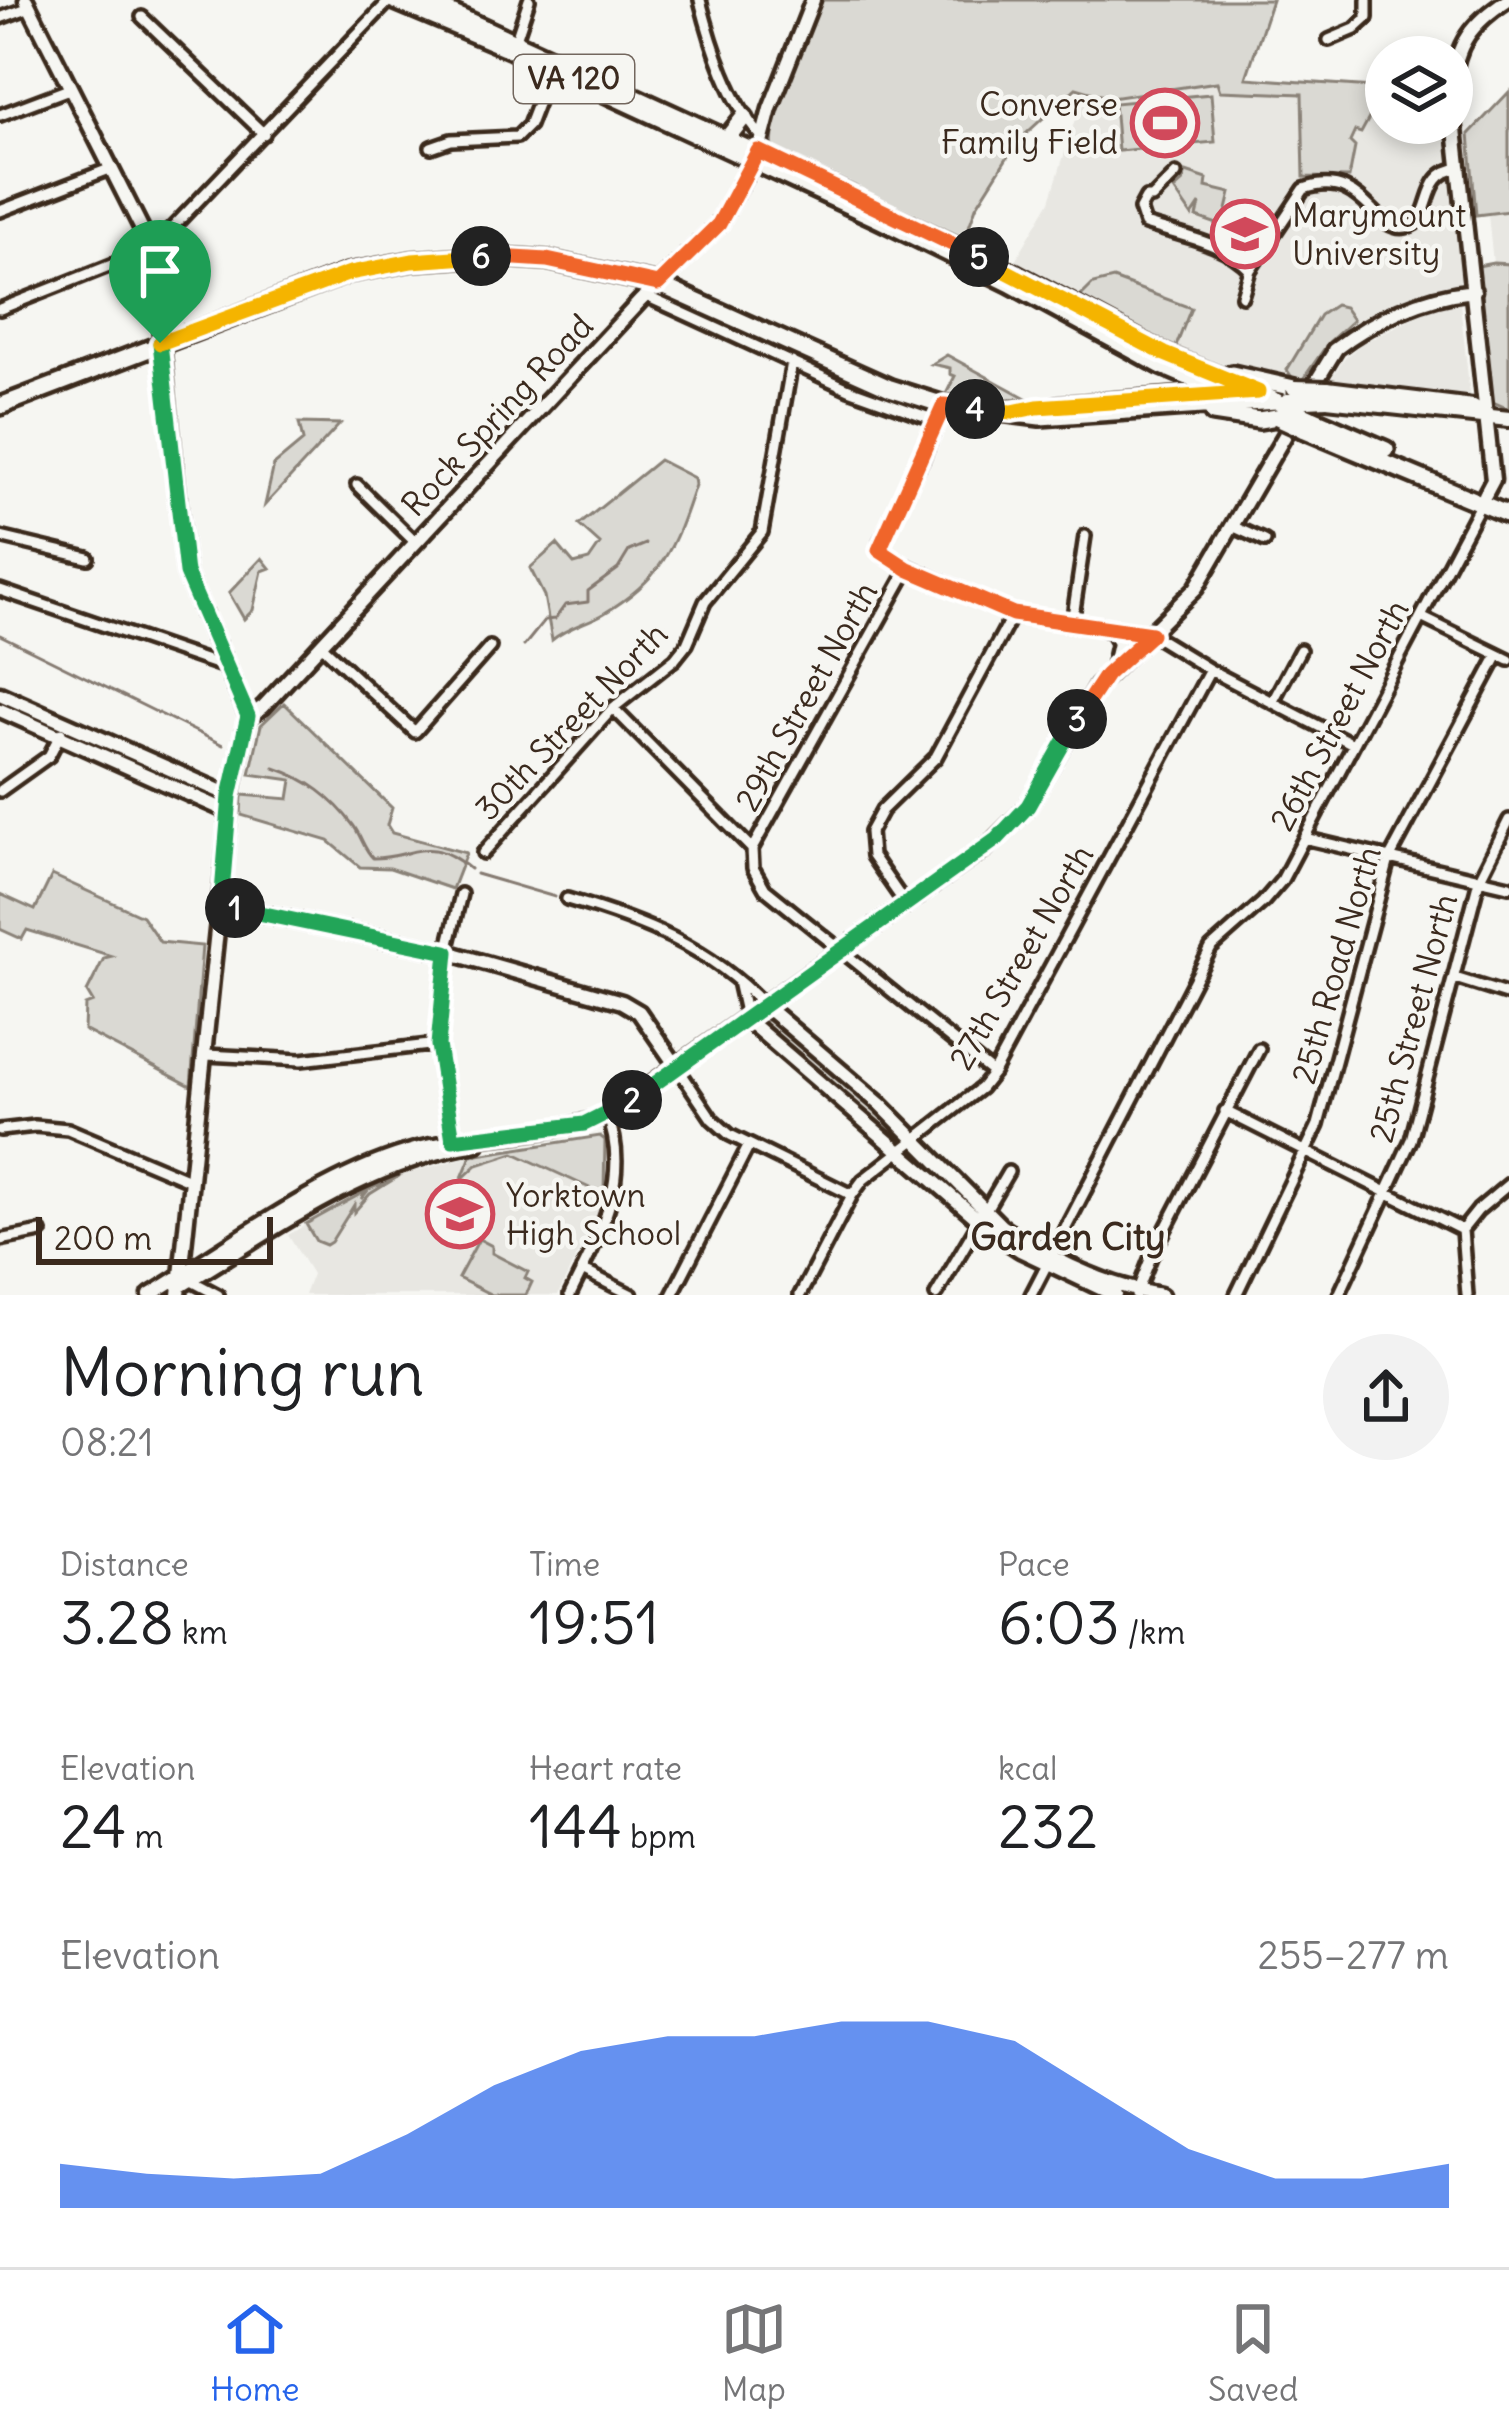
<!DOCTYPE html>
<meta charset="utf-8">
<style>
:root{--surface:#fff;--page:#f2f2f2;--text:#202124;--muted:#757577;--line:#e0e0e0;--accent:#2563eb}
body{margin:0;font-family:Delius,sans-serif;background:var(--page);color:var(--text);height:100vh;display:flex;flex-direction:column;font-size:45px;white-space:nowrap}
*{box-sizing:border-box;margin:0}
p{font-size:39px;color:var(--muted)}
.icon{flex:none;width:66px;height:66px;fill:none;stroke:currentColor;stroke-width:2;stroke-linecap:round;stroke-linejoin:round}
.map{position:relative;height:1295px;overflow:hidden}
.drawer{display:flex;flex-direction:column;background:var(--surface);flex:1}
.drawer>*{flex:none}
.tools{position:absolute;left:1365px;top:36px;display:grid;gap:24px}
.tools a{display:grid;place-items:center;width:108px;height:108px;border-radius:50%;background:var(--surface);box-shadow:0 6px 18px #0003;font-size:60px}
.scale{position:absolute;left:36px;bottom:30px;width:237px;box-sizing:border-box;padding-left:12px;border:6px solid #3b2a1e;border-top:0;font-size:33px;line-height:42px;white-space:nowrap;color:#3b2a1e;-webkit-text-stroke:9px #f6f6f2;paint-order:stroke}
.pin{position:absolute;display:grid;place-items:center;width:102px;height:102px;color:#fff;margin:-123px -51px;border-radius:50% 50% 50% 0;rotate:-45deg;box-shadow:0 0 12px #0007}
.pin .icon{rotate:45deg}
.km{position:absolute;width:60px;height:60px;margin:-30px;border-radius:50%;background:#222;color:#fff;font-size:33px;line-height:60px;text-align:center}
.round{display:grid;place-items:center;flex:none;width:126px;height:126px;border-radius:63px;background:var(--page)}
.headline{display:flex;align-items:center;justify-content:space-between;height:204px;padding:0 60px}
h1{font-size:66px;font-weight:600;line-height:90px}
.figures{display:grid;grid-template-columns:repeat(3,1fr);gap:18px;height:204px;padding:12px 60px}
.figures div{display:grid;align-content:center}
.figures b{font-size:60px;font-weight:600}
.figures small{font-size:33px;font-weight:400}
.figures p{font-size:33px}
.chart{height:336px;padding:24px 60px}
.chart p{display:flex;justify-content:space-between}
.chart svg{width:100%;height:216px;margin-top:12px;fill:var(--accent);opacity:.7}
.tab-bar{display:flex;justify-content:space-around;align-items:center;height:168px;border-top:3px solid var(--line);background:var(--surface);font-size:33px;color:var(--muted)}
.tab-bar a{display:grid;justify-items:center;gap:6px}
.tab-bar .selected{color:var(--accent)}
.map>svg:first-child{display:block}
.built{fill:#e8e7e2}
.green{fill:#dad9d3;stroke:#8a8278;stroke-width:3}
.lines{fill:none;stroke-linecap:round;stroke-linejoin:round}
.stream{stroke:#857a71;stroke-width:3}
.minor-casing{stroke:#3b2a1e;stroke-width:18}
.tertiary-casing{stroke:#3b2a1e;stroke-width:21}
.secondary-casing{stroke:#3b2a1e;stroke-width:22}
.primary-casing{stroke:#3b2a1e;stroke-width:24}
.minor{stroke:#f6f6f2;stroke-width:9}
.tertiary{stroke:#f6f6f2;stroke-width:12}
.secondary{stroke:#f6f6f2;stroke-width:14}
.primary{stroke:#f6f6f2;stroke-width:15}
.secondary-bridge-casing{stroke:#3b2a1e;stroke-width:22;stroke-linecap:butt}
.primary-bridge-casing{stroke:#3b2a1e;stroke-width:24;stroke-linecap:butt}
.secondary-bridge{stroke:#f6f6f2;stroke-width:14}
.primary-bridge{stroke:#f6f6f2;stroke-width:15}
.split-1-casing{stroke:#fff;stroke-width:24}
.split-2-casing{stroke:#fff;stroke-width:24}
.split-3-casing{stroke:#fff;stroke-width:24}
.split-4-casing{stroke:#fff;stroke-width:24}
.split-5-casing{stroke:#fff;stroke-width:24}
.split-6-casing{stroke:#fff;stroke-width:24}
.split-7-casing{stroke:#fff;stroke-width:24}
.split-1{stroke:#22a559;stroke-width:15}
.split-2{stroke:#22a559;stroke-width:15}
.split-3{stroke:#22a559;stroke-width:15}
.split-4{stroke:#f0652b;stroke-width:15}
.split-5{stroke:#f5b400;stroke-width:15}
.split-6{stroke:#f0652b;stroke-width:15}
.split-7{stroke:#f5b400;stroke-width:15}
.labels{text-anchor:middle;stroke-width:9;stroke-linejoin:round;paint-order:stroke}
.shield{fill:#f6f6f2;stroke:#73675e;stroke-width:3}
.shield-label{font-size:30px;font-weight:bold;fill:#3b2a1e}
.poi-label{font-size:33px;fill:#3b2a1e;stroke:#f6f6f2;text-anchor:start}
.street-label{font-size:33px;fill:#3b2a1e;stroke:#f6f6f2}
.neighbourhood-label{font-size:36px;font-weight:bold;fill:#3b2a1e;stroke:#f6f6f2}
</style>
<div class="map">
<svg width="1509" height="1295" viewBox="0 0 1509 1295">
<rect width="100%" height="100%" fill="#f6f6f2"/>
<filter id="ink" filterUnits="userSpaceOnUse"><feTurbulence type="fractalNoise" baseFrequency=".00833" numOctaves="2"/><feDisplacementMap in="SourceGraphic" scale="24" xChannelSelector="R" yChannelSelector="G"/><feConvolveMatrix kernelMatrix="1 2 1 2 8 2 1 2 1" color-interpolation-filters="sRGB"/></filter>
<g filter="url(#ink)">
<path class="built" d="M 1245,78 L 1386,88 L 1386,123 L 1450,123 L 1462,278 L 1459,282 L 1364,316 L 1329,342 L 1303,379 L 1277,381 L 1192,359 L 1012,266 L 1050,201 L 1084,90 L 1111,98 Z
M 1509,211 L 1509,264 L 1493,263 L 1488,215 Z
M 1460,303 L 1470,396 L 1377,384 L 1328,383 L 1345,358 L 1362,343 L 1429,310 Z
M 600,1136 L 605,1140 L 600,1207 L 558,1295 L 304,1295 L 312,1274 L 288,1235 L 365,1190 L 404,1174 L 471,1156 Z"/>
<path class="green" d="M 817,0 L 1272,0 L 1246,78 L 1386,88 L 1386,117 L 1374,109 L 1361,133 L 1355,131 L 1350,142 L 1355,147 L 1349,178 L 1304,177 L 1302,94 L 1220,91 L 1217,82 L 1111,98 L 1076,88 L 1017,142 L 976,207 L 963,244 L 772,150 L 774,112 Z
M 1509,92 L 1509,211 L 1476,215 L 1469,134 Z
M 1211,94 L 1215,142 L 1118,151 L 1114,103 Z
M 1186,172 L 1207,179 L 1206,187 L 1231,193 L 1224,222 L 1227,216 C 1240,212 1251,218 1258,230 L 1245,234 L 1197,217 L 1200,204 L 1192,216 L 1174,190 L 1183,182 Z
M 1493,263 L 1509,264 L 1509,409 L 1493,402 L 1478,266 Z
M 1113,279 L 1191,308 L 1175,349 L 1081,303 L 1080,297 L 1093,284 Z
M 1335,305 L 1344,307 L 1353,320 L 1329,342 L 1303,379 L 1294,380 L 1287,370 L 1320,315 Z
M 947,355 L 1026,398 L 987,400 L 946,394 L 955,376 L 950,374 L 950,368 L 932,364 Z
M 299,423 L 340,424 L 265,505 L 274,465 L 303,441 Z
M 659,460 L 694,478 L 695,485 C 674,549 662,579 603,614 C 585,624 568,627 552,640 L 544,596 L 530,568 L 557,544 L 574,564 L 589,560 L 600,544 L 579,525 Z
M 262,558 L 270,568 L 262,571 L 253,610 L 244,619 L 229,593 Z
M 284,703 L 392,808 L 387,825 L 392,833 L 466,853 L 452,889 L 390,868 L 360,867 L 329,841 L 241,815 L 242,795 L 289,799 L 292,780 L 250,774 L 261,725 Z
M 52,875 L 142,916 L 160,942 L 202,946 L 191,1086 L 84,1030 L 85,1005 L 93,1002 L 87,992 L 104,958 L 112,956 L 27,930 L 22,939 L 0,929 L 0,894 L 35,910 Z
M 768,1019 L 872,1102 L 903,1133 L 893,1141 L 760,1024 Z
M 600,1136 L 605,1140 L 604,1192 L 598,1197 L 596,1191 L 514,1153 L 477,1165 L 461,1180 L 471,1156 Z
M 399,1176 L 370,1194 L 354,1212 L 354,1205 L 331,1242 L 326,1245 L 316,1241 L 306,1224 L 366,1191 L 361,1199 L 369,1189 Z
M 479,1239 L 492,1246 L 492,1253 L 528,1272 L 525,1278 L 532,1282 L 526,1295 L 492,1295 L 458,1278 Z"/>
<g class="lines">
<path class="stream" d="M 0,635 L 223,745
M 524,646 L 545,620 L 555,619 L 565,605 L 588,602 L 588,591 L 618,569 L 629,551 L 646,544
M 275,768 C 308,779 332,797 353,825 C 362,837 363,848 373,858 C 414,858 428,833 470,869
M 476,874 L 555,897"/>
<defs>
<path id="minor" d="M 700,0 C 712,47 729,101 762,137
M 142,17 L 264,134
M 0,18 L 30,7
M 1329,40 L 1355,29 L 1367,18 L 1367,0
M 514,45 L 529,0
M 0,115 L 69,89
M 431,147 L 451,140 L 517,137 L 529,125 L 551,68
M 1176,174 L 1152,198 L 1146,198 L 1140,209 L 1145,224 C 1181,236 1224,242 1250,270
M 0,211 L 112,168
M 646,296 L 849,389 L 938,421
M 1242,296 L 1250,270 L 1304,189 C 1364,168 1372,233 1406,227 C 1437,221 1417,172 1461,168
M 0,309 L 152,249 L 390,0
M 944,406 L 923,458 L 880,542 L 879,550 L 885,556 L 1013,614 L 1151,634 L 1210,670 L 1353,744
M 357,485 L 415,542
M 1232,526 L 1265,541
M 0,537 L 88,558
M 0,590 L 225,667
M 1423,618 L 1509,660
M 1072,623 L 1085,536
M 321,645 L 415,732 L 490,647
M 1273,701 L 1300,650
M 613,708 L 752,849 L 753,868 L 765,889 L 993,1073
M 0,791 L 49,756 L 61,733
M 1304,838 L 1509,886
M 752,849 L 908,569
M 483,853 L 613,708 L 675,659 L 687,644 L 705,602 L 762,532 L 792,362
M 567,899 C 643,921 709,947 764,1005
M 906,905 L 872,856 L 870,832 L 882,810 L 936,757 L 1013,614
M 1455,978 L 1509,995
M 738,981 L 746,1017
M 206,1055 L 301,1060 L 438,1044
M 677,1067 L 712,1119 L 730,1135 L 852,1195
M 1225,1111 L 1462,1230
M 0,1130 L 35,1126 L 68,1129 L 191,1181
M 453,1140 L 438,1044 L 447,952 L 461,894
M 0,1240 L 41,1232
M 582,1270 L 632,1295
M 186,1278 L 218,1295
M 570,1295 C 597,1239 633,1179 607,1115
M 672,1295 L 749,1145
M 800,1295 L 852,1195 L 863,1180 L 981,1088 L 993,1073 L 1210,670
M 936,1295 L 1008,1172
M 1031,1295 L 1211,948 L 1263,902 L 1282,880 L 1482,501
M 1136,1295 L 1151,1257 L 1259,1049
M 1236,1295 L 1318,1125 L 1389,859 L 1498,655
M 1339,1295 L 1411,1140 L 1479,880 L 1509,820
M 1467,1295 L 1462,1230 L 1478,1210 L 1509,1184"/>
<path id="tertiary" d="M 26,0 L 152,249 L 186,573 L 248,717 L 231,796 L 179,1295
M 1452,86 C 1456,43 1472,23 1507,0
M 1452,101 L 1493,480 L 1485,495
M 1334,350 C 1374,319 1423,296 1474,291
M 1308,395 L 1336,349
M 1102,627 L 1112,631 L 1119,643 L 1115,661
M 0,694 L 231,796
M 0,710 L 229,812
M 248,717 L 263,707 L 640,301 L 719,224 L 759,151 L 770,109 L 813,0
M 221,905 L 447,952 L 622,1002 L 639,1012 L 677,1067
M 764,1005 L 881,1105 L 1001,1226 C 1048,1258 1104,1286 1161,1295
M 746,1019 L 994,1233 L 1020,1250 L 1115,1295
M 179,1287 C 274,1230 366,1161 477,1144
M 150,1295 C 231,1246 317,1179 408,1152 C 474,1132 542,1139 607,1115 L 986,848 L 1028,806 L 1097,686 L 1196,588 L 1295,418"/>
<path id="secondary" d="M 1327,389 L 1473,407 L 1486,415
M 1327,399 L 1509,419"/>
<path id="primary" d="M 393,0 L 512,50 L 878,219 L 1009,283 L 1160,365 L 1242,400
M 423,0 L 851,196
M 728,137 L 744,117
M 894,217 L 1014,273 L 1165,354 L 1272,399
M 1232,374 L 1294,388
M 0,406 L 348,273 L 412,261 L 484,256 L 547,260 L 658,284 L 890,388 L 944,405 L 1040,417 L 1276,401
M 1057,406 L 1189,396
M 1213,413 L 1259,420 L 1277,417
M 1310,417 L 1386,450
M 1303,429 L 1509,515"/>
</defs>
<use href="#minor" class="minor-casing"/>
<use href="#tertiary" class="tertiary-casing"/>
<use href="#secondary" class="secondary-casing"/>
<use href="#primary" class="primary-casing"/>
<use href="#minor" class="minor"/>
<use href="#tertiary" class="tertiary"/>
<use href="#secondary" class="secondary"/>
<use href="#primary" class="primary"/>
<defs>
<path id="secondary-bridge" d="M 1294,388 L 1327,389
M 1287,401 L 1327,399"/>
<path id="primary-bridge" d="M 1282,404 L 1310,417
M 1277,417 L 1303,429"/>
</defs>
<use href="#secondary-bridge" class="secondary-bridge-casing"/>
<use href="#primary-bridge" class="primary-bridge-casing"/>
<use href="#secondary-bridge" class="secondary-bridge"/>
<use href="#primary-bridge" class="primary-bridge"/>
</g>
</g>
<g class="lines" filter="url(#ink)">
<defs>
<path id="split-1" d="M 160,343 L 186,573 L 248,716 L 230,796 L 221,905 L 235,908"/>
<path id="split-2" d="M 235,908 L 447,952 L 438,1045 L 453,1140 L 584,1124 L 632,1100"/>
<path id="split-3" d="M 632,1100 L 997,839 L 1028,806 L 1077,719"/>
<path id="split-4" d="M 975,409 L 944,405 L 879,550 L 908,569 L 1013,614 L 1151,634 L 1106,675 L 1077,719"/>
<path id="split-5" d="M 975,409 L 1012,412 L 1037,407 L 1258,392 L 1165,354 L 979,257"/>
<path id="split-6" d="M 481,256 L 547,260 L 658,284 L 719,224 L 758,151 L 979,257"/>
<path id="split-7" d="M 160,343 L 350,273 L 412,261 L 481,256"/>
</defs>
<use href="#split-1" class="split-1-casing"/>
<use href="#split-2" class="split-2-casing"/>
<use href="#split-3" class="split-3-casing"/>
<use href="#split-4" class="split-4-casing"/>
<use href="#split-5" class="split-5-casing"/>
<use href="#split-6" class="split-6-casing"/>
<use href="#split-7" class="split-7-casing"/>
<use href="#split-1" class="split-1"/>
<use href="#split-2" class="split-2"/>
<use href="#split-3" class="split-3"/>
<use href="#split-4" class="split-4"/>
<use href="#split-5" class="split-5"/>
<use href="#split-6" class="split-6"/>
<use href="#split-7" class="split-7"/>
</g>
<defs>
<symbol id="stadium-ring" viewBox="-11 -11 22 22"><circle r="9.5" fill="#f6f6f2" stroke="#d1495b" stroke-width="1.5"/><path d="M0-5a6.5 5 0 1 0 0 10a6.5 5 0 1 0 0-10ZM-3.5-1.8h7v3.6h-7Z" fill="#d1495b"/></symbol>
<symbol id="university-ring" viewBox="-11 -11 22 22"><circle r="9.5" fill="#f6f6f2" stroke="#d1495b" stroke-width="1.5"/><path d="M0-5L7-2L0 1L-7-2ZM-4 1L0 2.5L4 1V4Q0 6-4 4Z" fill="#d1495b"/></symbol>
<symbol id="school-ring" viewBox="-11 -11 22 22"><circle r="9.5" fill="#f6f6f2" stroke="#d1495b" stroke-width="1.5"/><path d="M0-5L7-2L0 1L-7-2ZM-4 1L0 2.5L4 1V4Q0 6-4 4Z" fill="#d1495b"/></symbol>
</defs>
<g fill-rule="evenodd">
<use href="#stadium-ring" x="1127" y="85" width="76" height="76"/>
<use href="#university-ring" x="1207" y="196" width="76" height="76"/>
<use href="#school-ring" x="422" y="1176" width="76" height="76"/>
</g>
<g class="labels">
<rect class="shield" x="514" y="55" width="120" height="48" rx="9"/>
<g class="shield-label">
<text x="574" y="89">VA 120</text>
</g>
<g class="poi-label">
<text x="1118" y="116" text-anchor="end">Converse<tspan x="1118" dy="38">Family Field</tspan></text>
<text x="1292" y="227">Marymount<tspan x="1292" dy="38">University</tspan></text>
<text x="506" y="1207">Yorktown<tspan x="506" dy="38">High School</tspan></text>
</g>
<g class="street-label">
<text transform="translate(497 415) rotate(-47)" y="12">Rock Spring Road</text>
<text transform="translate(806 696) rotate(-61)" y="12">29th Street North</text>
<text transform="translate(1339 715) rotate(-62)" y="12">26th Street North</text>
<text transform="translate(571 721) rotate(-46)" y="12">30th Street North</text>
<text transform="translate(1021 957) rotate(-60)" y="12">27th Street North</text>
<text transform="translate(1336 965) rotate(-74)" y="12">25th Road North</text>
<text transform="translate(1413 1018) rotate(-75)" y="12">25th Street North</text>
</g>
<g class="neighbourhood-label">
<text x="1068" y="1250">Garden City</text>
</g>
</g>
</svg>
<div class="tools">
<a><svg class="icon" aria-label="layers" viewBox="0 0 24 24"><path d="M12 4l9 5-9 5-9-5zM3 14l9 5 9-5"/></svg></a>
</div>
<div class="scale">200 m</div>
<div class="pin" style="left:160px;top:343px;background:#1e9e55"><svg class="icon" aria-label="arrive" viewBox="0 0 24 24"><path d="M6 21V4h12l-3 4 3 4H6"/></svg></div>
<b class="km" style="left:235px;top:908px">1</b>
<b class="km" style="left:632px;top:1100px">2</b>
<b class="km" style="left:1077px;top:719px">3</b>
<b class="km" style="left:975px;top:409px">4</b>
<b class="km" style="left:979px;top:257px">5</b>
<b class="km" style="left:481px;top:256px">6</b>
</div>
<section class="drawer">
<div class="headline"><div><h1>Morning run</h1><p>08:21</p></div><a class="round"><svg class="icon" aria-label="share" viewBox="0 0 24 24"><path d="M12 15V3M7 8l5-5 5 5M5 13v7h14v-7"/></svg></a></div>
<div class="figures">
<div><p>Distance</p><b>3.28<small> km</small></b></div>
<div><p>Time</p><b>19:51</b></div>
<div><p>Pace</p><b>6:03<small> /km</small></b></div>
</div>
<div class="figures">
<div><p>Elevation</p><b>24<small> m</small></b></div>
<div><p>Heart rate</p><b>144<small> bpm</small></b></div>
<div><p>kcal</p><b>232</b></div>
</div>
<div class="chart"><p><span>Elevation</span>255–277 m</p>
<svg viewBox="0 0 160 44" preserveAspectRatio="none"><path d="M0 44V35L10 37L20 38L30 37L40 29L50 19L60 12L70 9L80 9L90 6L100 6L110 10L120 21L130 32L140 38L150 38L160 35V44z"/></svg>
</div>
</section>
<nav class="tab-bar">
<a class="selected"><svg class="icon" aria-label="home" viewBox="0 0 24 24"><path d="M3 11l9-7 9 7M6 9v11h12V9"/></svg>Home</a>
<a><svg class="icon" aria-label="map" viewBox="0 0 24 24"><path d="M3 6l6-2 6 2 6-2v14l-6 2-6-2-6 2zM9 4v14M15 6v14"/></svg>Map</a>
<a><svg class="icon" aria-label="saved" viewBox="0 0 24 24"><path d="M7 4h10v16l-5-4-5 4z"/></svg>Saved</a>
</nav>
